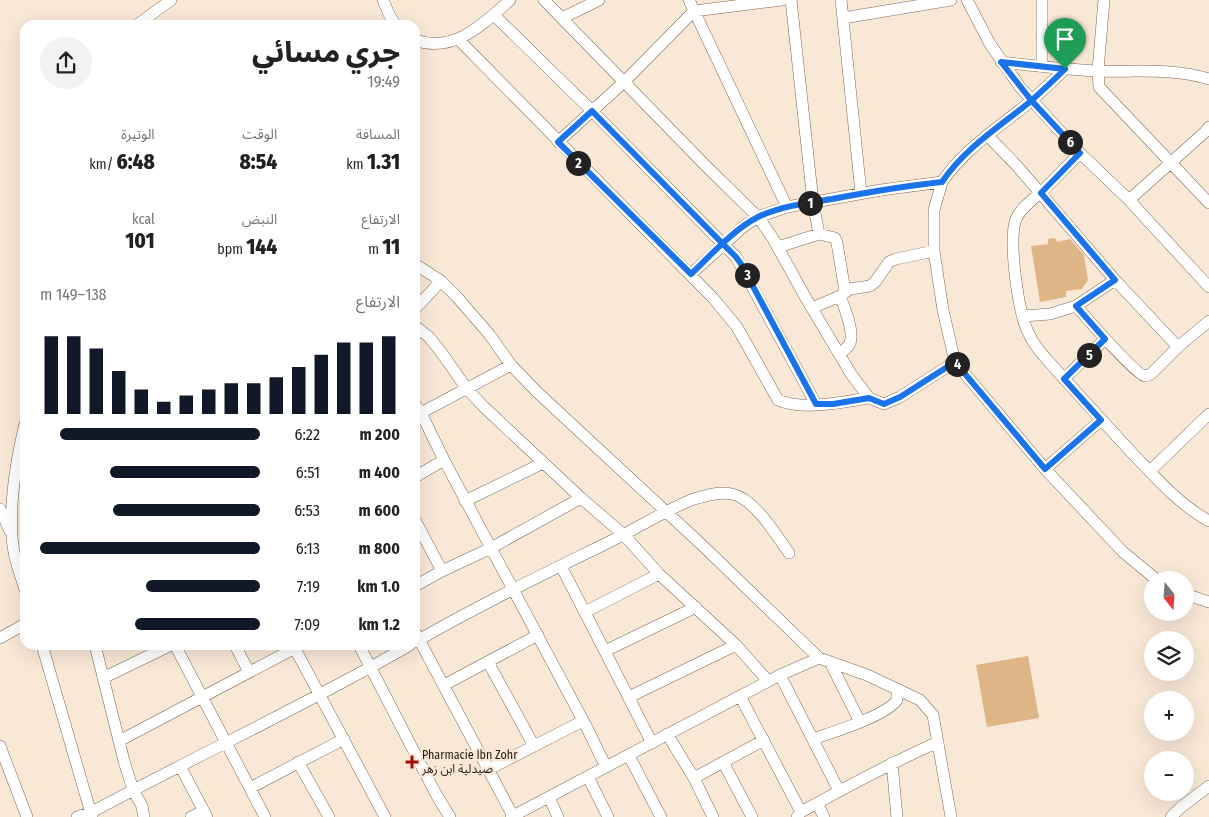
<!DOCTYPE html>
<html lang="ar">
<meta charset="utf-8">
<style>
:root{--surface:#fff;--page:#f2f2f2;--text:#222;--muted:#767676;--accent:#111827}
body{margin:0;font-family:"Fira Sans Condensed","Noto Sans Arabic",sans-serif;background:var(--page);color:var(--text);direction:rtl;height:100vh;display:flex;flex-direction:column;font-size:19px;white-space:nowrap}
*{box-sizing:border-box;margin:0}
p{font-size:16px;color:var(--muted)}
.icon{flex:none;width:28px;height:28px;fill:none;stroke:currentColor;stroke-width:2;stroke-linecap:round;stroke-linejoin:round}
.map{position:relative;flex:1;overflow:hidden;direction:ltr}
.details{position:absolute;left:20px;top:20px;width:400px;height:630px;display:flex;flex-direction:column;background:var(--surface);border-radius:15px;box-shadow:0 5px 20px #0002;direction:rtl}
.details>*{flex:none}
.needle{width:32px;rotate:163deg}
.fabs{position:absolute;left:1144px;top:571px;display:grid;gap:10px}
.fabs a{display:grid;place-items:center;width:50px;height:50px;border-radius:50%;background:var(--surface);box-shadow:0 5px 20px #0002;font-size:25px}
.pin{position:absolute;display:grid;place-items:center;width:42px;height:42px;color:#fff;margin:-51px -21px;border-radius:50% 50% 50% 0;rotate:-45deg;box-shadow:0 0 5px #0007}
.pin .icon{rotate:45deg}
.km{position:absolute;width:25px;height:25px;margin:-12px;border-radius:50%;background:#222;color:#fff;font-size:14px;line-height:25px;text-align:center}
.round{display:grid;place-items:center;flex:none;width:52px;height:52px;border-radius:26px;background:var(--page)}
.head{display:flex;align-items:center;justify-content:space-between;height:85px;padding:0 20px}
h1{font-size:28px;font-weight:800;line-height:38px}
.figures{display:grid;grid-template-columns:repeat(3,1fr);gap:8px;height:85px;padding:5px 20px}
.figures div{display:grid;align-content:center}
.figures b{font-size:21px;font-weight:800}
.figures small{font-size:14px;font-weight:400}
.figures p{font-size:14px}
.chart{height:140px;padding:10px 20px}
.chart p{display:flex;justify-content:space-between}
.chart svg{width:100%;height:90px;margin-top:5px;stroke:var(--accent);stroke-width:6}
ul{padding:0 20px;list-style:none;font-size:16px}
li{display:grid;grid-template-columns:80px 60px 1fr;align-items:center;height:38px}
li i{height:12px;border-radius:6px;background:var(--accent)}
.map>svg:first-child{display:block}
.building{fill:#ddb586}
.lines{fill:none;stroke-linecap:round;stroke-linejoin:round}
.minor-casing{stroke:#796a5a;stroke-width:12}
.minor{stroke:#fff;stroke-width:11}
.route-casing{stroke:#fff;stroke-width:10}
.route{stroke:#1a73e8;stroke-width:6}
.poi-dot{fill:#a30d09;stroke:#fae8d6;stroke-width:2}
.labels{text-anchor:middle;stroke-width:4.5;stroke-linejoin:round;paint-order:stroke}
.poi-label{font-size:12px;fill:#231c16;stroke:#fae8d6;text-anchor:start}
</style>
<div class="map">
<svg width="1209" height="817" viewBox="0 0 1209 817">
<rect width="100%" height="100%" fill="#fae8d6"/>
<path class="building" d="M 1055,238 L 1057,242 L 1070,239 L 1084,255 L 1088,280 L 1082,289 L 1066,291 L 1066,297 L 1040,302 L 1031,246 L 1048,244 L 1048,239 Z
M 1028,656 L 1039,718 L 987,727 L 976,665 Z"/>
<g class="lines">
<defs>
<path id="minor" d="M 383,0 L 389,14 L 395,25
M 544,0 L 706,166 L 758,217 L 772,237 L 807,300 L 851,374 L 869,398 L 884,404 L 900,397 L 955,362
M 689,0 L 787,207
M 791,0 L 813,202 L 819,234
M 841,0 L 861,193
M 967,0 L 990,44 L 1020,87 L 1080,153 L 1129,200 L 1209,287
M 1042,0 L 1042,67
M 1104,0 L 1098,70 L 1099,87 L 1209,203
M 494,15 L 592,111 L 736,257 L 816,404
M 562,18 L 599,0
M 843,18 L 951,0
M 137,25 L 171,0
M 458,39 L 713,298 L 737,327 L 778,400 C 803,411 842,402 869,398
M 415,40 C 454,54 483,24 510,0
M 1001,62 C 1035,66 1068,70 1101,71 C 1136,72 1176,68 1209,79
M 987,135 L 1017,166 L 1115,280 L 1178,347
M 558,142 L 624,82 L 694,11 L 782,0
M 1080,153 C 1067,166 1054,180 1040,193 C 1032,200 1020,209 1016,219 C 1008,240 1018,311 1028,332 C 1033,344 1041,353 1050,363 C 1078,394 1106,425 1135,456 C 1157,479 1180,505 1209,521
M 942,182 L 934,210 L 934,251 L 943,310 L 955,362 L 1045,469 L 1123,552 L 1157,580
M 1129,200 L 1205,132 L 1209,127
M 778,247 L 819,234 L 835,238 L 837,243 L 845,291
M 415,264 L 441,281 L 457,297 L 489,334 L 511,365 L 537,392 L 702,545 L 819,658 L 867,675 L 920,700 L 933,715 L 951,817
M 691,274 L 743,227 L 758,217 L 787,207 L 881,190 L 942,182 C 965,148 1000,127 1031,101 C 1042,91 1054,80 1065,69
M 840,296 C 844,307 856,334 849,345 C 847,348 843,351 840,354
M 1076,306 C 1085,316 1135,374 1145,376 C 1147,376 1150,374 1152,373 L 1178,347 L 1209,321
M 812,308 L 840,296 L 850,289 L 870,286 L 875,282 L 889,262 L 896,259 L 934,251
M 415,309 L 441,281
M 1023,316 L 1050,314 L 1076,306 L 1115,280
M 415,326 L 429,337 L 441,352 L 467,389 L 484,407 L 581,498 L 624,535 L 659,574 L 736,645 L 768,681
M 1064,379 L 1105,339
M 415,404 L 421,413 L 444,460 L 586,726 L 606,767
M 415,416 L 511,365
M 25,424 C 16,460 7,514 14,552 C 16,564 21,577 25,589
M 1045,469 L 1101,420
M 1150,471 L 1209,414
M 415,477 L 444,460
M 465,501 L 543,463
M 0,509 L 10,531
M 415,520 L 442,571
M 561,566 L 652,743
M 415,586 L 442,571 L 491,548 L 581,498
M 1185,594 L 1209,602
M 585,612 L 659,574
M 415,632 L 513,816
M 0,638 L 25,624
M 415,642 C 477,606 542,575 607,543 C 636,529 662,512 691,500 C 703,496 719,491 732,494 C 755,499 776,535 789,553
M 42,645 L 92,817
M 95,645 L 124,761 L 133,790 L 142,806 L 144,817
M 175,645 L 265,817
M 235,645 L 249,672
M 293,645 L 385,817
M 359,645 L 437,796 L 450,817
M 605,651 L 696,607
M 488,662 L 534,746
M 830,662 L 860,722
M 780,675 L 839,791
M 103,678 L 171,645
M 444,685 L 538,635
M 740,696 L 801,812
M 629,697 L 736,645
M 667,734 L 694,778 L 713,817
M 813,739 C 833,732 886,716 897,700 L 897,690
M 119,741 L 295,648
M 0,746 L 27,817
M 629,756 L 661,817
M 298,762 L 329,817
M 723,762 L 752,817
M 892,763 L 897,817
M 180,766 L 207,817
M 489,769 L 583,721
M 588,777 L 608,817
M 694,778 L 764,740
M 250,788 L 344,739
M 549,797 L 558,817
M 817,803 L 824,817
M 77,817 L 90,813 C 196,756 306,705 410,645
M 191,817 L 204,811
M 511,817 L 780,675 L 819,658
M 797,817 L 801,812 C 846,787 891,763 938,742
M 1171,817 L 1180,808 L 1209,786"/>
</defs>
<use href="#minor" class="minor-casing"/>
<use href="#minor" class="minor"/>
</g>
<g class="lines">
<defs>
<path id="route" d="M 1065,69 C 1054,80 1042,91 1031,101 C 999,127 965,148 942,182 C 905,186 869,192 832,199 C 807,203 781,206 758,217 C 734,229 710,256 691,274 L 558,142 L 592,111 L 723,244 L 736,257 L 741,264 L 816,404 L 833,404 L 869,398 L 884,404 L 900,397 L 955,362 L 1045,469 L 1101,420 L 1064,379 L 1105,339 L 1076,306 L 1115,280 L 1041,193 L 1080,153 L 1031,100 L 1001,62 L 1065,69"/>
</defs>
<use href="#route" class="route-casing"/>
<use href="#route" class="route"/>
</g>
<path class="poi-dot" d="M409.5 754.5h5v5h5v5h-5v5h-5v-5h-5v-5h5z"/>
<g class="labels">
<g class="poi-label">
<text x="422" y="759">Pharmacie Ibn Zohr<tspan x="422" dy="14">صيدلية ابن زهر</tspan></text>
</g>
</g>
</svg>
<div class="fabs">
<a><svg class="needle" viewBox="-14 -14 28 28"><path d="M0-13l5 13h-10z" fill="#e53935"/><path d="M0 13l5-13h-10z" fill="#767676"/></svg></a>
<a><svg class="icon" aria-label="layers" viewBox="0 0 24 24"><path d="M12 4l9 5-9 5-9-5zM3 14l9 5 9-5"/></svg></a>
<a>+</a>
<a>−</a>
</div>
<div class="pin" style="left:1065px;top:69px;background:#1e9e55"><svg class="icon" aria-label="arrive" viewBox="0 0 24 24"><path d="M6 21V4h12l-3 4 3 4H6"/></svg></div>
<b class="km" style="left:810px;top:203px">1</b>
<b class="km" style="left:578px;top:163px">2</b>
<b class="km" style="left:747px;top:275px">3</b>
<b class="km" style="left:957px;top:364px">4</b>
<b class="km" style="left:1089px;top:355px">5</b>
<b class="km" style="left:1070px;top:142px">6</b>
<section class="details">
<div class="head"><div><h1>جري مسائي</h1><p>19:49</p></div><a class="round"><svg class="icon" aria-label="share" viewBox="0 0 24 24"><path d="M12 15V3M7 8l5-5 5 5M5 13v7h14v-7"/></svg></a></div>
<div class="figures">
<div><p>المسافة</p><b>1.31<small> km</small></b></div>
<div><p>الوقت</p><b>8:54</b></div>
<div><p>الوتيرة</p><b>6:48<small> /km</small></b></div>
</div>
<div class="figures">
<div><p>الارتفاع</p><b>11<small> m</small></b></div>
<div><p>النبض</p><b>144<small> bpm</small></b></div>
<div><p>kcal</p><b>101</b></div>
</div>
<div class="chart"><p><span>الارتفاع</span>138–149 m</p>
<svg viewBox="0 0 160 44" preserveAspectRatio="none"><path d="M5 44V6M15 44V6M25 44V12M35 44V23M45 44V32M55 44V38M65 44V35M75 44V32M85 44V29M95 44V29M105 44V26M115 44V21M125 44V15M135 44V9M145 44V9M155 44V6"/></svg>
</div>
<ul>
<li><b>200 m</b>6:22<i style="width:91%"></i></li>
<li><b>400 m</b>6:51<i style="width:68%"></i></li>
<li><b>600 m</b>6:53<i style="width:67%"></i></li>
<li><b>800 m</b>6:13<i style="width:100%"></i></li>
<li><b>1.0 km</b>7:19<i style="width:52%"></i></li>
<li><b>1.2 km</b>7:09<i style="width:57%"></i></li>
</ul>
</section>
</div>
